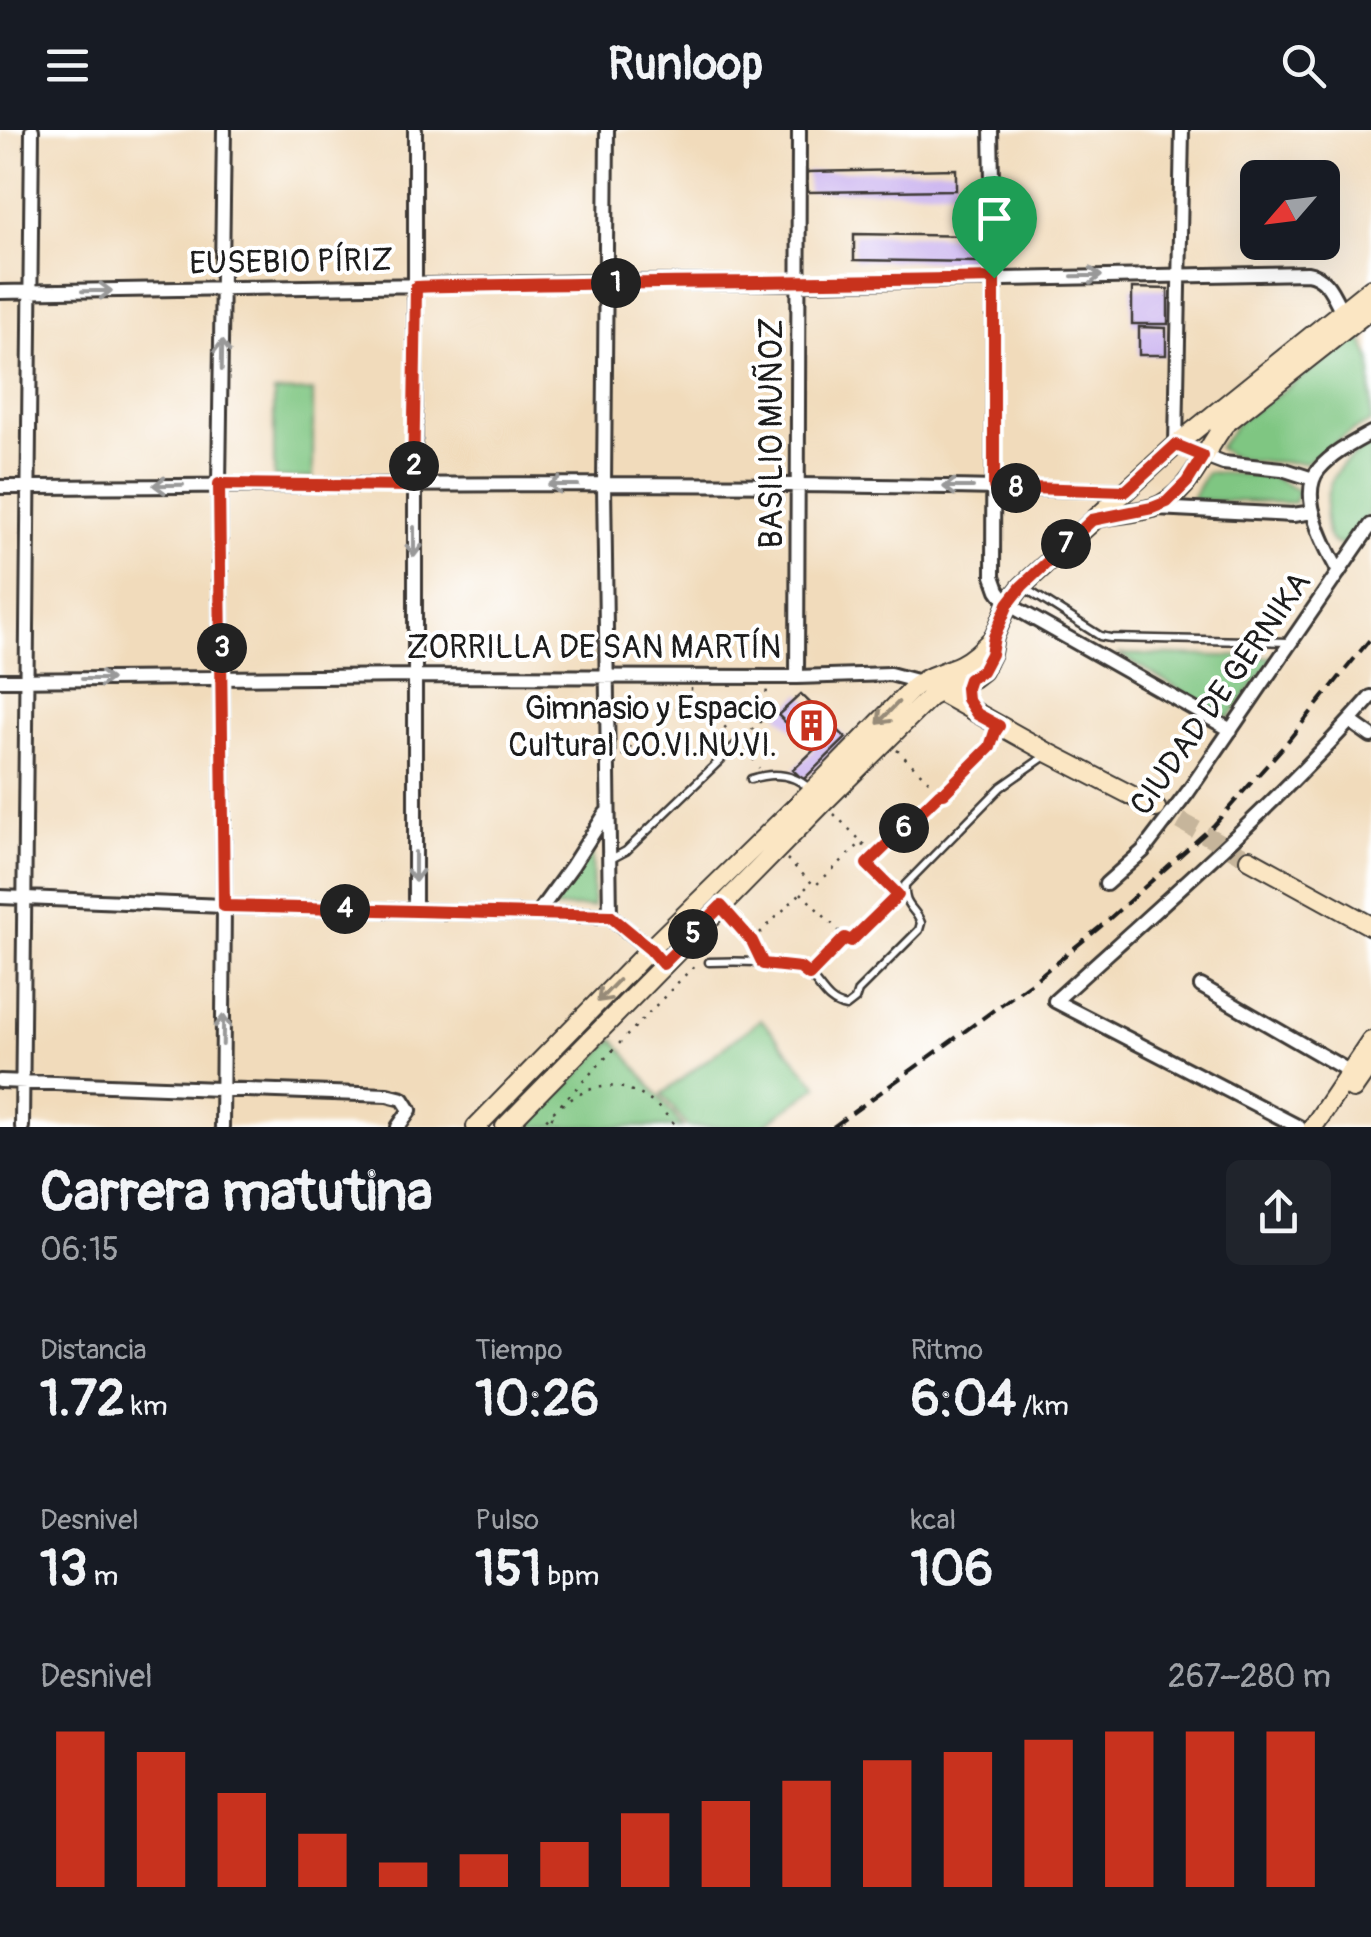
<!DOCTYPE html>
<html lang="es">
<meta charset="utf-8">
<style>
:root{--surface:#171b24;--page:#20242c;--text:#f1f3f6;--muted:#9ea1a6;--accent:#c8321e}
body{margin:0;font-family:Pangolin,sans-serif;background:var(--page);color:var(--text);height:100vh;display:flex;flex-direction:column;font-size:38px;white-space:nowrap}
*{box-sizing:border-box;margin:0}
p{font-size:32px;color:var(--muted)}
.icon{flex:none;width:55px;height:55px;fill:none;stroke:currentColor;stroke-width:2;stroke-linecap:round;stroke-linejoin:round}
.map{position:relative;height:997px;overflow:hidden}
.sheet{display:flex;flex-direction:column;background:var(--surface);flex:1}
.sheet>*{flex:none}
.needle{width:65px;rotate:242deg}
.fabs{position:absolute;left:1240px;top:30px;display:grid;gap:20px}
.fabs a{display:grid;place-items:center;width:100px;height:100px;border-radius:15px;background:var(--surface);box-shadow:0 10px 40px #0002;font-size:50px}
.pin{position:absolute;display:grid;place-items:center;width:85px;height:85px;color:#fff;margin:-102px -42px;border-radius:50% 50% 50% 0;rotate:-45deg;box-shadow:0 0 10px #0007}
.pin .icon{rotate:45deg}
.km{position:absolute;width:50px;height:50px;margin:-25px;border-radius:50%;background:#222;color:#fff;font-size:28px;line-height:50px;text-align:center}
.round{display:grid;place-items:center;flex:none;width:105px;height:105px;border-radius:15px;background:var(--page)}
.head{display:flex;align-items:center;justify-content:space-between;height:170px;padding:0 40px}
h1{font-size:55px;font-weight:700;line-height:75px}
.figures{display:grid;grid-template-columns:repeat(3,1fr);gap:15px;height:170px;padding:10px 40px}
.figures div{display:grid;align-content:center}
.figures b{font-size:50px;font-weight:700}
.figures small{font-size:28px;font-weight:400}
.figures p{font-size:28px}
.chart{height:280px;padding:20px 40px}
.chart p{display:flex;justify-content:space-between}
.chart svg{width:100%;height:180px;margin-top:10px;stroke:var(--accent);stroke-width:6}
header{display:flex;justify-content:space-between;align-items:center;height:130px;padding:0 40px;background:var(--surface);font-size:45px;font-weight:700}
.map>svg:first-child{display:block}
.green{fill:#7fc682;stroke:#4e714f;stroke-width:2.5}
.building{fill:#c7afee}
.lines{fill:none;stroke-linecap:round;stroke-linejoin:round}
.secondary-tunnel{stroke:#c6b59b;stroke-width:18;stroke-dasharray:18 9;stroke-linecap:butt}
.lane-casing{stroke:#3c3934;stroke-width:11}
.street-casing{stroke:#3c3934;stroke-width:18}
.secondary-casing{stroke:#3c3934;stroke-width:22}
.path{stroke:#3c3934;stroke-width:2.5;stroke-dasharray:2.5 8;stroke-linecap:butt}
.lane{stroke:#fff;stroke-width:6}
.street{stroke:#fff;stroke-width:12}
.secondary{stroke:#fbe6c3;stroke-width:18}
.rail{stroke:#1c1c1c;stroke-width:4;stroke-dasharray:15 8;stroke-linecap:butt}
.oneway{stroke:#999}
.oneway2{stroke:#978b78}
.route-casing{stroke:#fff;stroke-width:20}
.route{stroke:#c8321e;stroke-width:12}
.labels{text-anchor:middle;stroke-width:8;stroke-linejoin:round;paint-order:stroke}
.street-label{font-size:32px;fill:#1c1c1c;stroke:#fff}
.poi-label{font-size:32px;fill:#1c1c1c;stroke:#fff;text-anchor:end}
</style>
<header><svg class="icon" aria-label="menu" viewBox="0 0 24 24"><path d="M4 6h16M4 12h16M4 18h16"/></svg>Runloop<svg class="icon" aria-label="search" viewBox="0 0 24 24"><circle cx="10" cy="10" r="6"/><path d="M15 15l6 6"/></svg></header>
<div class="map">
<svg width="1371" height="997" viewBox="0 0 1371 997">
<rect width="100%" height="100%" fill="#fff"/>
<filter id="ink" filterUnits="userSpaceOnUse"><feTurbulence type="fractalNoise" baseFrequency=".01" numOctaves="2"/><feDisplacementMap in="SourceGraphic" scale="20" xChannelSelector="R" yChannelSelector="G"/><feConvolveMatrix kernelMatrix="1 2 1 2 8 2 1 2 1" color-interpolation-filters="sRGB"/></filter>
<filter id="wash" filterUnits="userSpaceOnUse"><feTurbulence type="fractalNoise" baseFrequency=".0048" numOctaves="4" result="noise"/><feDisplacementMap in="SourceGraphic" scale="40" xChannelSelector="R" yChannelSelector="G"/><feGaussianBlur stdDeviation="2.25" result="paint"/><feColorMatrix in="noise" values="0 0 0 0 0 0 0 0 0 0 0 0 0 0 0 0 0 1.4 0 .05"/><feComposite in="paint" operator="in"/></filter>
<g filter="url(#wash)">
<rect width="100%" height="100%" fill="#f1dbbb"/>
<path class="green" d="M 1361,205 L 1371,230 L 1371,292 L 1351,302 L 1305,333 L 1249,331 L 1231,326 L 1218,318 L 1239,291 Z
M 313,261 L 313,348 L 274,348 L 274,262 Z
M 1371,316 C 1371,332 1371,364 1371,379 C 1369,385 1363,393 1359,398 C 1357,400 1351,410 1349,411 C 1318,430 1325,364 1331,352 C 1339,335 1355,323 1371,316 Z
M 1207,342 L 1270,346 L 1299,361 L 1294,373 L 1191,370 Z
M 1118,524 L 1274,527 L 1229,588 Z
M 592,714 L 593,777 L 552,778 Z
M 761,889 L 818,956 L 762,997 L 688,997 L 662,964 Z
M 614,909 L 683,997 L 527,997 Z"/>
<g id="blocks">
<path class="building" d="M 956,39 L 956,60 L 808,62 L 807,42 Z
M 854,104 L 977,106 L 977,132 L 854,130 Z
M 1132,158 L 1168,159 L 1168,194 L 1132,194 Z
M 1139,197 L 1166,198 L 1166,225 L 1139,225 Z
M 801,564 L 846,608 L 803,650 L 793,640 L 814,620 L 778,585 Z"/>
</g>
</g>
<g filter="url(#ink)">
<use href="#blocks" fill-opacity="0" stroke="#3c3934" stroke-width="2.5"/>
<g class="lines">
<path class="secondary-tunnel" d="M 1157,678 L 1249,729"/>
<defs>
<path id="lane" d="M 1023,457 L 1100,506 L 1110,508 L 1289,512
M 751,649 C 773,642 793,643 810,659
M 609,730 L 626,721 L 739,612
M 722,777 L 752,811 L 763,833
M 709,832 C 730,831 787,830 804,841 C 821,853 824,873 846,877 L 855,870 L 858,861 L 919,800 L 921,793 C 915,777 903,777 905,755 L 1001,657 L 1048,624"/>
<path id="street" d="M 415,0 L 415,781
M 607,0 L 604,355 L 610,786
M 991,0 L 994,148 L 993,446 L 998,460 L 1008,474 L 1231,600
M 1182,0 L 1176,315 L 1223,333 L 1282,339 L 1313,349
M 0,162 L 606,152 L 800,153 L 1307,143 C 1327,146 1333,165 1342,182
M 0,357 C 375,355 750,350 1125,361
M 1156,378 L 1293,385 L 1313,382
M 1339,442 C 1325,417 1297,365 1319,339 C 1333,323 1353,313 1371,303
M 797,547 L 799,0
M 0,550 L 415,546 L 797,547 L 890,544 L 920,552
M 1350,591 L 1371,606
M 1106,754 L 1143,721 L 1188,662 L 1371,395
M 0,767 L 224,776 L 610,786
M 537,784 L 572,736 L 606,683
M 610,786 L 654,823
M 1201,856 L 1354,944
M 0,951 L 387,965 L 403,969 L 410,980 L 398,997
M 22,997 L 32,0
M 222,997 L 224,776 L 219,354 L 224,0
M 1299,997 L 1055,871 C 1163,773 1275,677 1371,567"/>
<path id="secondary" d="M 1097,388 C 1115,384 1136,383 1153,378 C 1190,366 1203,322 1225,294 L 1371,179
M 932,558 L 1049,623 L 1156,678
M 1249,729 L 1371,796
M 1353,959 L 1371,933
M 476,997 L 650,819 L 823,650 L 914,557 C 927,546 945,542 960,535 C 974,528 983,518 994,507
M 505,997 L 823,673 L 930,567 L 960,551 L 973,548 L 982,541 L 991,523 L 994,507 L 1008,474 L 1022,456 L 1176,315 L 1371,158
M 1313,997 L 1371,911"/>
</defs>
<use href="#lane" class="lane-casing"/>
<use href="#street" class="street-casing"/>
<use href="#secondary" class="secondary-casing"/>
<path class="path" d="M 691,558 L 691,564 L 731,603
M 744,607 L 764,588 L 767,558
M 747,620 L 759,638
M 897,620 L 942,664 L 991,617 L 992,611
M 622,626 L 641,607 L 648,607 L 691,564
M 834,684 L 862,712 L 867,734 L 895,763
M 787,729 L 815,756 L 862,712 L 875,726
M 868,733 L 937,665
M 801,763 L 849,811 L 896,767
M 760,803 L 811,753
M 817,837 L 843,810
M 562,975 C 571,969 582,962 592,959 C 628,949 656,971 677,997
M 539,997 L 691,839 L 699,835
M 546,997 L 554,984"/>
<use href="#lane" class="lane"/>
<use href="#street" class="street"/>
<use href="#secondary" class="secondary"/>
<path class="rail" d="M 833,997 L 1031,853 L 1100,797 L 1213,696 L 1283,617 L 1371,508"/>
</g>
<defs><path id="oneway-shaft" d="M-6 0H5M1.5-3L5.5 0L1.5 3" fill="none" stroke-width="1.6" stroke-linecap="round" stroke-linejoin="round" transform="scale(2.5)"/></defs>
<g class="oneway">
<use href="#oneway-shaft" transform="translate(1087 146) rotate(-1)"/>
<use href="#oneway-shaft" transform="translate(97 161) rotate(-1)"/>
<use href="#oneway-shaft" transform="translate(222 225) rotate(-89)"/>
<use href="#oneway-shaft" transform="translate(168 355) rotate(179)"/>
<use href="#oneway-shaft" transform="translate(563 355) rotate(180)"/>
<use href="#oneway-shaft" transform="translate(958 357) rotate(-180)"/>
<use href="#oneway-shaft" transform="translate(414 412) rotate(90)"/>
<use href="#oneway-shaft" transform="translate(97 549)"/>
<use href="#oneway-shaft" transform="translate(415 737) rotate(90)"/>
<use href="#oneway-shaft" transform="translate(223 900) rotate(-89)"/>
</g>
<g class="oneway2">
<use href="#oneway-shaft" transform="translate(888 583) rotate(134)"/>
<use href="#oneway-shaft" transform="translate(608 861) rotate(134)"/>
</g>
</g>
<g class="lines" filter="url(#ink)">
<defs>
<path id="route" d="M 994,148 L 994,357 L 1126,361 L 1176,315 L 1203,326 L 1187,352 L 1167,372 L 1152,378 L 1092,390 L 1022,456 L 1008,474 L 994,507 L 991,524 L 982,541 L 969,549 L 966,558 L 967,569 L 977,584 L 999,596 L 995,602 L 990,617 L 944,663 L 940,663 L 867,734 L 898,765 L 851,811 L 845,808 L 809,845 L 800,838 L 763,834 L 752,811 L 721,776 L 663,834 L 650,819 L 610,786 L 224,776 L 219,354 L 413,356 L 416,157 C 609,152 801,153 994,148 Z"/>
</defs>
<use href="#route" class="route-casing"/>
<use href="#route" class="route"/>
</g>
<defs>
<symbol id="building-ring" viewBox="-11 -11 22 22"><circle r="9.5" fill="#fff" stroke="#c8321e" stroke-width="1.5"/><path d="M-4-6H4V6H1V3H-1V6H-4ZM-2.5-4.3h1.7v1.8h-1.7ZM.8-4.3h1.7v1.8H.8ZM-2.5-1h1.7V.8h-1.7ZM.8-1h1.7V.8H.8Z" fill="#c8321e"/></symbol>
</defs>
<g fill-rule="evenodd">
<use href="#building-ring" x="784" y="568" width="55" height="55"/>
</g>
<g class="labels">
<g class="street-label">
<text transform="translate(291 131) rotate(-1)" y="11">EUSEBIO PÍRIZ</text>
<text transform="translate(771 303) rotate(-90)" y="11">BASILIO MUÑOZ</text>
<text x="594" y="528">ZORRILLA DE SAN MARTÍN</text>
<text transform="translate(1220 563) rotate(-55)" y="11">CIUDAD DE GERNIKA</text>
</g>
<g class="poi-label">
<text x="777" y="589">Gimnasio y Espacio<tspan x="777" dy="37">Cultural CO.VI.NU.VI.</tspan></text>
</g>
</g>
</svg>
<div class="fabs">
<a><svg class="needle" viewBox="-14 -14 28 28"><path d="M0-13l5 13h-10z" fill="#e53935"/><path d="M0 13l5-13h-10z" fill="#9ea1a6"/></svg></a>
</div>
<div class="pin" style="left:994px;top:148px;background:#1e9e55"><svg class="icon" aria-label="arrive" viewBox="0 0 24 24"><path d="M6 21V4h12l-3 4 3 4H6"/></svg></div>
<b class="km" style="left:616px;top:153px">1</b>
<b class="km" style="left:414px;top:336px">2</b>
<b class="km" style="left:222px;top:518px">3</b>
<b class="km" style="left:345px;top:779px">4</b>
<b class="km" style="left:693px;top:804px">5</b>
<b class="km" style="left:904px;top:698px">6</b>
<b class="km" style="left:1066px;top:414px">7</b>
<b class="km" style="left:1016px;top:358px">8</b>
</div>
<section class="sheet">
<div class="head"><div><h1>Carrera matutina</h1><p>06:15</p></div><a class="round"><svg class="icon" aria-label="share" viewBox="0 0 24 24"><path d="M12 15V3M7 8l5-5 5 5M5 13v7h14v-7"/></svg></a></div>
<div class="figures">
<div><p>Distancia</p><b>1.72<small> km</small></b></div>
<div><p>Tiempo</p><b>10:26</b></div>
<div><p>Ritmo</p><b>6:04<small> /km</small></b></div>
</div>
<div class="figures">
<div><p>Desnivel</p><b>13<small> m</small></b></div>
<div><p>Pulso</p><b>151<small> bpm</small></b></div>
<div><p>kcal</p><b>106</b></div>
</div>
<div class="chart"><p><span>Desnivel</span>267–280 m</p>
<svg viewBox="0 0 160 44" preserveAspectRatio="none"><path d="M5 44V6M15 44V11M25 44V21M35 44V31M45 44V38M55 44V36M65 44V33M75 44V26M85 44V23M95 44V18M105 44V13M115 44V11M125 44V8M135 44V6M145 44V6M155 44V6"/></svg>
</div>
</section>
